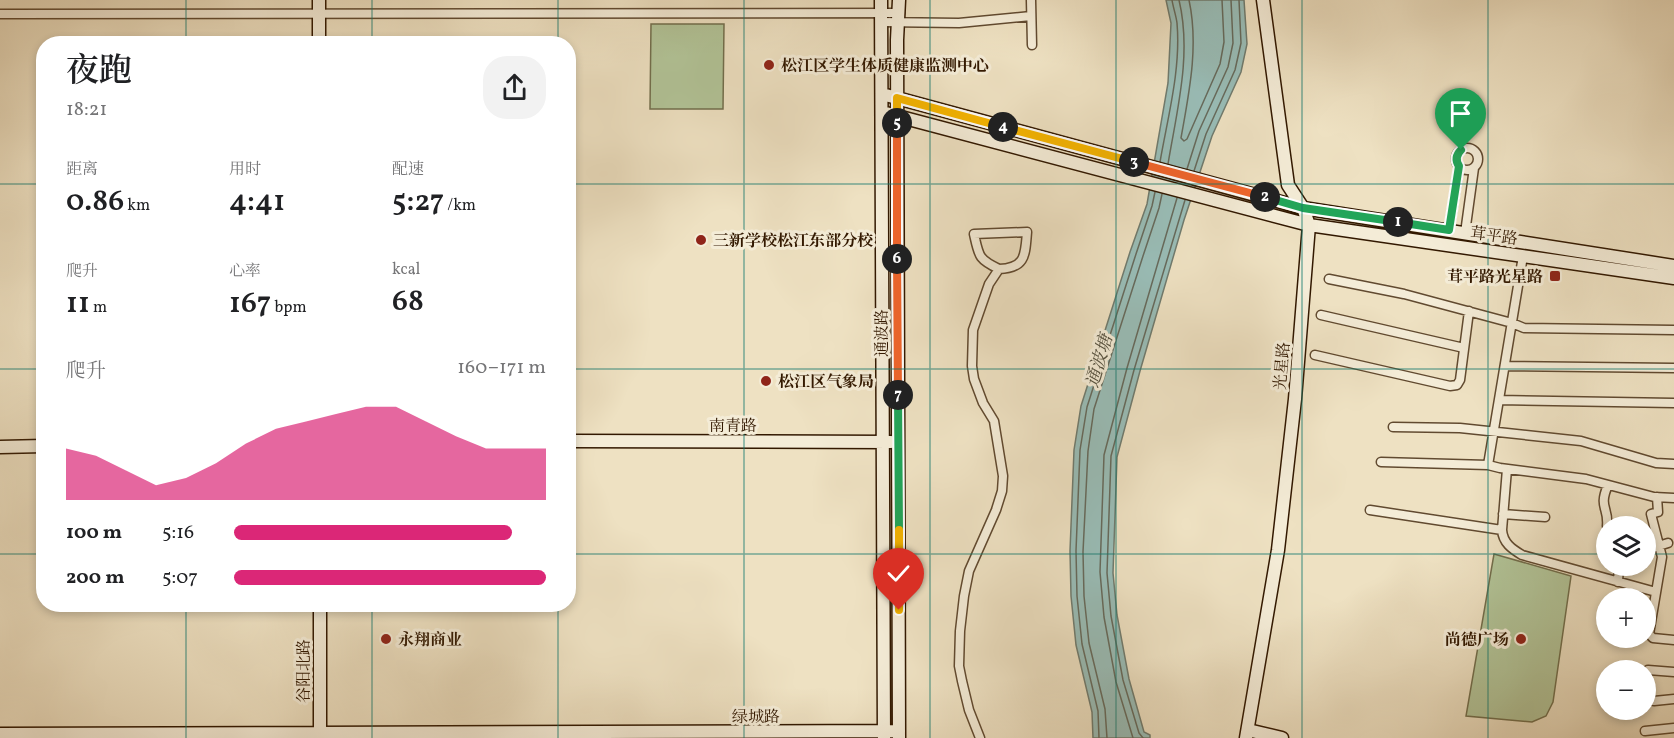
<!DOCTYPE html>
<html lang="zh">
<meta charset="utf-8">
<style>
:root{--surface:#fff;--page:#f2f2f2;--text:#202124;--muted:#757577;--accent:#db2777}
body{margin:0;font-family:Vollkorn,"Noto Serif SC",serif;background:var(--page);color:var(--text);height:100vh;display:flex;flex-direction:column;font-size:22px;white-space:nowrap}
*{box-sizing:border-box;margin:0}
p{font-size:20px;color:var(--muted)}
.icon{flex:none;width:33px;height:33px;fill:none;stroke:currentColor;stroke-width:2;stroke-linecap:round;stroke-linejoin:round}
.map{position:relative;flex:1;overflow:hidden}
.sheet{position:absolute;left:36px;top:36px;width:540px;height:576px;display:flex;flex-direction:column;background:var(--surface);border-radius:24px;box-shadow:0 3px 9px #0003}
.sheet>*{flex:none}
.controls{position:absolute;left:1596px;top:516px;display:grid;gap:12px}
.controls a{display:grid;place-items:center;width:60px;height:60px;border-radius:50%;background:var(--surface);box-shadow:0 3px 9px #0003;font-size:30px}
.pin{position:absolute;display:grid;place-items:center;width:51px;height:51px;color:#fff;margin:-62px -26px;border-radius:50% 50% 50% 0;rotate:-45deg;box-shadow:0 0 6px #0007}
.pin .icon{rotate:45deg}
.km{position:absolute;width:30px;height:30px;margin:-15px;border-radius:50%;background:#222;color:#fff;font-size:16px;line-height:30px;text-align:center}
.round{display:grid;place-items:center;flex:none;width:63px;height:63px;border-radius:24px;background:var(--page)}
.headline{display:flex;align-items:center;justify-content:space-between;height:102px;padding:0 30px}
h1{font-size:33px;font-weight:600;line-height:45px}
.figures{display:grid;grid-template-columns:repeat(3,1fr);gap:9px;height:102px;padding:6px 30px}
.figures div{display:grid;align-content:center}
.figures b{font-size:30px;font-weight:600}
.figures small{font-size:16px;font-weight:400}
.figures p{font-size:16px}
.chart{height:168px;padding:12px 30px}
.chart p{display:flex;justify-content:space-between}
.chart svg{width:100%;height:108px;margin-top:6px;fill:var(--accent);opacity:.7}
ul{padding:0 30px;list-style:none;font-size:20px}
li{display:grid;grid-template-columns:96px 72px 1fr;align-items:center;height:45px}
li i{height:15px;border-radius:8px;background:var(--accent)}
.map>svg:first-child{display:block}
.green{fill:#b2c498;stroke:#726e4c;stroke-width:1.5}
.water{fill:#99bdb7;stroke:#707b6e;stroke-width:1.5}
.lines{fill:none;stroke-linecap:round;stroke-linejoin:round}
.shore{stroke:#666a5c;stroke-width:1.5}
.street-casing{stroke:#614a30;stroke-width:11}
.secondary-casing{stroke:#321800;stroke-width:15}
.street{stroke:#f4ecd7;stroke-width:8}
.secondary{stroke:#f4ecd7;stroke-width:12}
.split-1-casing{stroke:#fff;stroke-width:12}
.split-2-casing{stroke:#fff;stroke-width:12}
.split-3-casing{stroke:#fff;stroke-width:12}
.split-4-casing{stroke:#fff;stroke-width:12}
.split-5-casing{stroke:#fff;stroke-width:12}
.split-6-casing{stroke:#fff;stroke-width:12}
.split-7-casing{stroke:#fff;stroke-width:12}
.split-8-casing{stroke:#fff;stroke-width:12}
.split-9-casing{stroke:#fff;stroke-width:12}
.split-1{stroke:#22a559;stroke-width:8}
.split-2{stroke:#22a559;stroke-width:8}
.split-3{stroke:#f0652b;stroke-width:8}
.split-4{stroke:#f5b400;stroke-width:8}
.split-5{stroke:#f5b400;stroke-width:8}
.split-6{stroke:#f0652b;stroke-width:8}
.split-7{stroke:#f0652b;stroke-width:8}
.split-8{stroke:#22a559;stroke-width:8}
.split-9{stroke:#f5b400;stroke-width:8}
.grid{fill:none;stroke:#0f766e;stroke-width:1.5;stroke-opacity:0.55}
.poi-dot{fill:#8f2418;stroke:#f4ecd7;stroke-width:2}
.labels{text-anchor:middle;stroke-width:6;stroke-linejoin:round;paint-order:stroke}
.poi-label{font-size:16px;font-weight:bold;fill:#321800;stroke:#f4ecd7;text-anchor:start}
.street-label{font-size:16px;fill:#321800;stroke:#f4ecd7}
.water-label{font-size:18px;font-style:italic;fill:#565240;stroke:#f4ecd7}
</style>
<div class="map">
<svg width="1674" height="738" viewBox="0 0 1674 738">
<rect width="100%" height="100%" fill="#eee1c2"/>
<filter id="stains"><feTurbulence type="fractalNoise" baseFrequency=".00333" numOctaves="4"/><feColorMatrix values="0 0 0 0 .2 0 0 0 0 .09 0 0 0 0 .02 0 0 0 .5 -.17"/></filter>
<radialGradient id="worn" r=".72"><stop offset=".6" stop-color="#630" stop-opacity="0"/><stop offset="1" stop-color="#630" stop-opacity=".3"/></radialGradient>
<path class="green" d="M 651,24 L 724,24 L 723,109 L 650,109 Z
M 1494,554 L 1571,576 L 1553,702 L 1546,716 L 1532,722 L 1466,716 Z"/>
<path class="water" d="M 1166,0 L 1244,0 L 1247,44 L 1241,72 L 1212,136 L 1184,220 L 1140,371 L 1117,457 L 1113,573 L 1117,615 L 1129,679 L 1144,732 L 1150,735 L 1150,738 L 1093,738 L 1092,712 L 1076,645 L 1071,596 L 1070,551 L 1074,450 L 1081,406 L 1130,252 L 1147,204 L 1168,83 L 1171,23 Z"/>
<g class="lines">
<path class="shore" d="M 1189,0 C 1199,46 1189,93 1181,138 L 1184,141 L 1187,139 L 1220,64 L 1224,42 L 1222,0
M 1160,162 C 1168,116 1181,69 1177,23 C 1176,15 1173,7 1172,0
M 1168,164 C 1177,110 1192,54 1179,0
M 1187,169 L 1199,131 L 1228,67 L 1233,43 L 1231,0
M 1194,171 L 1206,134 L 1235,70 L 1241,43 L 1239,0
M 1099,738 L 1098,711 L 1082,644 L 1077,596 L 1076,551 L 1080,450 L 1087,407 L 1136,254 L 1152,206 L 1155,192
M 1107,738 L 1105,709 L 1089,643 L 1084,596 L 1083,552 L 1088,451 L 1094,409 L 1143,256 L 1159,208 L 1162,194
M 1133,738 L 1116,682 L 1104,617 L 1100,572 L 1104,455 L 1127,368 L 1177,198
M 1143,738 L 1139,733 L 1123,680 L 1111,616 L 1107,573 L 1111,456 L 1134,370 L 1185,200"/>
<defs>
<path id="street" d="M 1031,0 L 1032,45
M 0,14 L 900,13
M 881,22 L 959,23 L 1031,16
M1456 159a11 11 0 1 1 22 0a11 11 0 1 1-22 0Z
M 1449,230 L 1459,167
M 1465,233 L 1474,168
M 1329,279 L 1404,294 L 1512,323 L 1524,328 L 1674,330
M 1321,315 L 1464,348
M 1315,355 L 1450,386 L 1457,385 L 1460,380 L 1469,311
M 1505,366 L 1674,368
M 1499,400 L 1674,403
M 1393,427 L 1460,428 L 1581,441 L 1656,463 L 1674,464
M 1381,462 L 1488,465 L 1500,468 L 1586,479 L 1654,497 L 1674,498
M 1488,465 L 1523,256
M 1507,469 L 1502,530 C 1503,543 1512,549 1522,555 L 1656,592
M 1657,497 L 1658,512 L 1651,514 L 1662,557 L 1649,634 L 1653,638 L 1674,640
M 1370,510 L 1502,530
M 1503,514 L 1545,517
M 1607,526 C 1609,507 1598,508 1608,485
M 1646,550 L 1668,543
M 1618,582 L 1619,566
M 1648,670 L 1674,672
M 1654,701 L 1674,699
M 1645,731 L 1674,728
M 980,738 L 969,710 L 962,681 L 959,666 L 960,631 L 964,596 L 969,571 L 996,510 L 1002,491 L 1003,476 L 994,421 L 983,403 L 974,379 L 972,366 L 973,330 L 989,284 L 999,269 C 1026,268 1025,255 1027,232 L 974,234 C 979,256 978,259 999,269"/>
<path id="secondary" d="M 319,0 L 319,44
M 881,0 L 884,738
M 882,94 L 1303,208 L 1674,266
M 882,112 L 1309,225 L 1674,278
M 568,441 L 891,442
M 0,447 L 44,446
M 1248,730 L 1282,738
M 0,734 L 899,731
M 320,738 L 320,604
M 899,738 L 897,40 L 899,0
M 1246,738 L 1278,550 L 1295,399 L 1309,225 L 1303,208 L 1288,185 L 1263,0"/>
</defs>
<use href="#street" class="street-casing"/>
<use href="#secondary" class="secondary-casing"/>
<use href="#street" class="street"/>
<use href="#secondary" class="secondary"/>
</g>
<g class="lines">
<defs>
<path id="split-1" d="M 1398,222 L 1449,230 L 1459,166 C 1455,160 1456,155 1461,150"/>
<path id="split-2" d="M 1265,197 L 1303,208 L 1398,222"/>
<path id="split-3" d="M 1134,162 L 1265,197"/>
<path id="split-4" d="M 1003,127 L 1134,162"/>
<path id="split-5" d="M 897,123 L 897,98 L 1003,127"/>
<path id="split-6" d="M 897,123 L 897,259"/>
<path id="split-7" d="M 897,259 L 898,395"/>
<path id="split-8" d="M 898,395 L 899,530"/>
<path id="split-9" d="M 899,530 L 899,610"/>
</defs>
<use href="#split-1" class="split-1-casing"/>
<use href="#split-2" class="split-2-casing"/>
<use href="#split-3" class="split-3-casing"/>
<use href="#split-4" class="split-4-casing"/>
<use href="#split-5" class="split-5-casing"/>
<use href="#split-6" class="split-6-casing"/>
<use href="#split-7" class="split-7-casing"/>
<use href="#split-8" class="split-8-casing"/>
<use href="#split-9" class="split-9-casing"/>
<use href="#split-1" class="split-1"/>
<use href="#split-2" class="split-2"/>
<use href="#split-3" class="split-3"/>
<use href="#split-4" class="split-4"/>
<use href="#split-5" class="split-5"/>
<use href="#split-6" class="split-6"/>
<use href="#split-7" class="split-7"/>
<use href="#split-8" class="split-8"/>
<use href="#split-9" class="split-9"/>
</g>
<path class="grid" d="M 186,0 L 186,44M 372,0 L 372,44M 558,0 L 558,44M 744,0 L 744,738M 930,0 L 930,738M 1116,0 L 1116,738M 1302,0 L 1302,738M 1488,0 L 1488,738M 0,184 L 44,184M 568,184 L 1674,184M 0,369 L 44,369M 568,369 L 1674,369M 0,554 L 44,554M 568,554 L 1606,554M 1646,554 L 1674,554M 186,604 L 186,738M 372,604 L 372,738M 558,604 L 558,738"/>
<g class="poi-dot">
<circle cx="769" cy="65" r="6"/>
<circle cx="701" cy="240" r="6"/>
<rect x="1549" y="270" width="12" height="12" rx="3"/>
<circle cx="766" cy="381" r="6"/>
<circle cx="386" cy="639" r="6"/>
<circle cx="1521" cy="639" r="6"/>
</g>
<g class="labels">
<g class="poi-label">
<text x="781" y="71">松江区学生体质健康监测中心</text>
<text x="713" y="246">三新学校松江东部分校</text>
<text x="1543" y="282" text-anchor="end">茸平路光星路</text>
<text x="778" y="387">松江区气象局</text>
<text x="398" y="645">永翔商业</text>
<text x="1509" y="645" text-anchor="end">尚德广场</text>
</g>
<g class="street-label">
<text transform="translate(1494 235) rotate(8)" y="6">茸平路</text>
<text transform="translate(881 333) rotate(-90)" y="6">通波路</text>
<text transform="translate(1281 366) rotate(-85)" y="6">光星路</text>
<text x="733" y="431">南青路</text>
<text transform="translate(303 671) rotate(-90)" y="6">谷阳北路</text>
<text x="756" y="722">绿城路</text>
</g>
<g class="water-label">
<text transform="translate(1099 361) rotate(-74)" y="6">通波塘</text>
</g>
</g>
<rect width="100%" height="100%" filter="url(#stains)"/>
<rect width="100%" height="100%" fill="url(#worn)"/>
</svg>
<div class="controls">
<a><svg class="icon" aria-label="layers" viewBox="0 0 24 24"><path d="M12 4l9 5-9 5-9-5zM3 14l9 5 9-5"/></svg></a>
<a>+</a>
<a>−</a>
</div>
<div class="pin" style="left:1461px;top:150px;background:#1e9e55"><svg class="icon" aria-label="arrive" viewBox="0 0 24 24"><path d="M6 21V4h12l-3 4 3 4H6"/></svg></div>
<div class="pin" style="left:899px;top:610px;background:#d93025"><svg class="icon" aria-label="check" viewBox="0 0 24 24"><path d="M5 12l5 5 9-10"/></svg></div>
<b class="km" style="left:1398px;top:222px">1</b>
<b class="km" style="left:1265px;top:197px">2</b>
<b class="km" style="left:1134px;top:162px">3</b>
<b class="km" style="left:1003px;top:127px">4</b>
<b class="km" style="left:897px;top:123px">5</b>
<b class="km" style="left:897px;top:259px">6</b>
<b class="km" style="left:898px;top:395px">7</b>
<section class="sheet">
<div class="headline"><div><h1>夜跑</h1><p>18:21</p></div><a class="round"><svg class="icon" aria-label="share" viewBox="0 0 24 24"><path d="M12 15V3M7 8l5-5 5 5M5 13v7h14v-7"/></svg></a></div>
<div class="figures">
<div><p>距离</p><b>0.86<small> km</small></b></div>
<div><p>用时</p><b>4:41</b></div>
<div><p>配速</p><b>5:27<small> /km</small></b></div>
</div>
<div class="figures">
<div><p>爬升</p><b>11<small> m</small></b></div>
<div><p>心率</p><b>167<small> bpm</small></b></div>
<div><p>kcal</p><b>68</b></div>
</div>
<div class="chart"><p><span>爬升</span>160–171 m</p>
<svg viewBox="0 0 160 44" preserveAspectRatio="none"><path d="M0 44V23L10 26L20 32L30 38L40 35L50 29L60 21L70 15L80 12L90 9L100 6L110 6L120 12L130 18L140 23L150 23L160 23V44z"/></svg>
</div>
<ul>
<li><b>100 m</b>5:16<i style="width:89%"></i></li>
<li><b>200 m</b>5:07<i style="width:100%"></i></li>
</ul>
</section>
</div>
